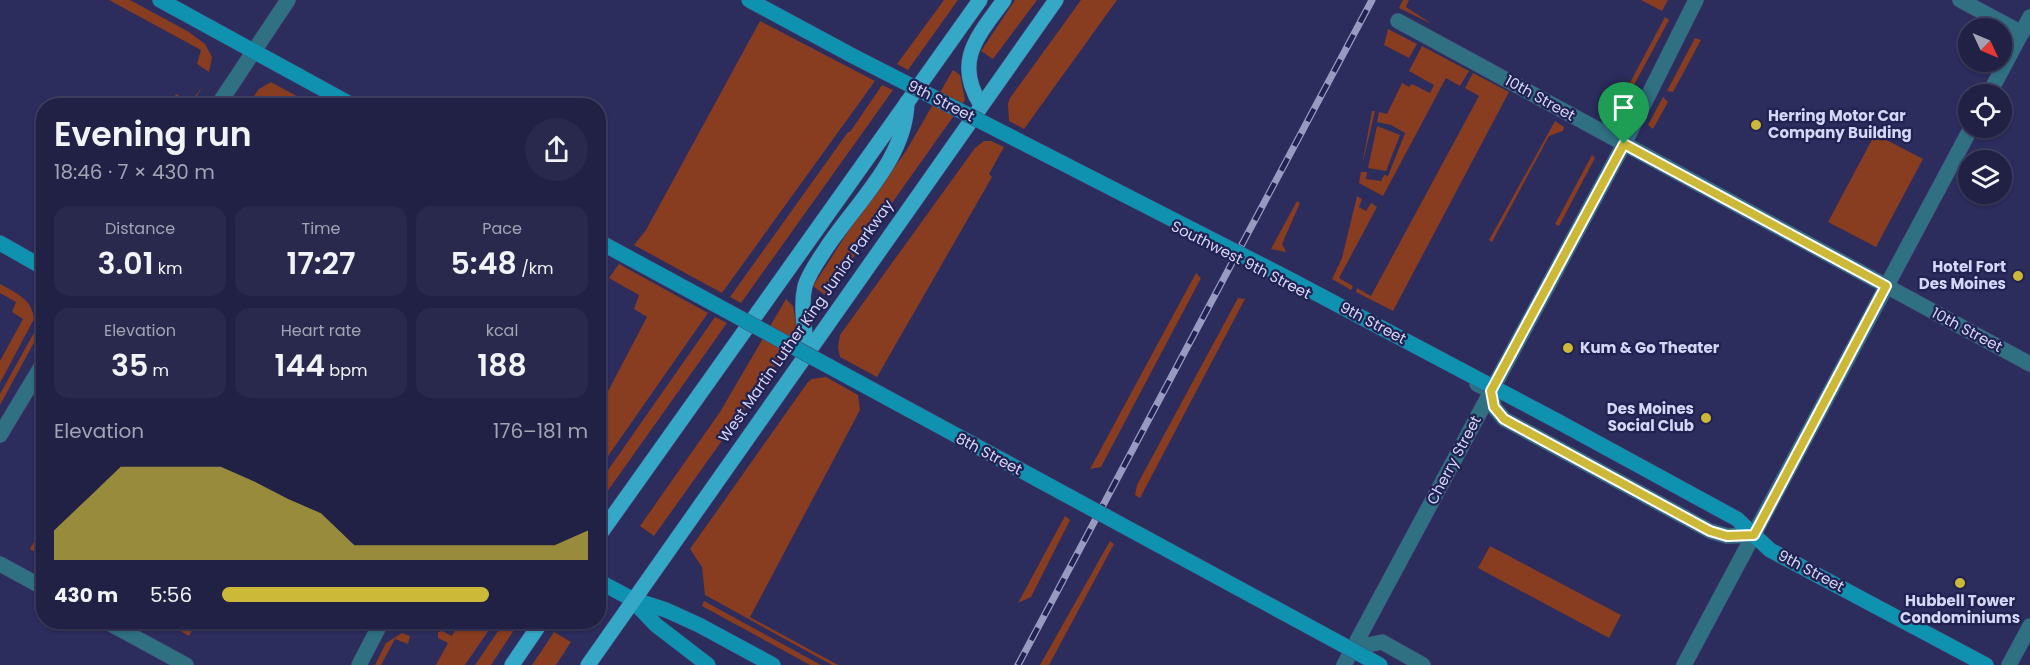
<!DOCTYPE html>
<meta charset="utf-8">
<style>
:root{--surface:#212146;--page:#29294d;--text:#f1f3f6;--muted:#a2a3b3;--line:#3e3e5f;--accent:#cdb938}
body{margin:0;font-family:Poppins,sans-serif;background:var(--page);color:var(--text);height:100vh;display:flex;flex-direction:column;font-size:22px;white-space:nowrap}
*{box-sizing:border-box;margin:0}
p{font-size:20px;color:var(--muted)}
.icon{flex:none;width:33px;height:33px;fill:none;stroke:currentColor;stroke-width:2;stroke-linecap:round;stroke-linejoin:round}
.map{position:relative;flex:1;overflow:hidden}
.sheet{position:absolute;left:36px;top:98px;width:570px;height:531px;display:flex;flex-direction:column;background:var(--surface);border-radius:24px;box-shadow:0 2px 4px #0004,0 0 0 2px var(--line)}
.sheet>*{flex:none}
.needle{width:39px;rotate:134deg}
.fabs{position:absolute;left:1958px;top:18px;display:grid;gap:12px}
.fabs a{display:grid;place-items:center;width:54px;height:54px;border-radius:50%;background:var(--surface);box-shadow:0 2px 4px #0004,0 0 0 2px var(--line);font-size:30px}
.pin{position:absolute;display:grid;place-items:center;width:51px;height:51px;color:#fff;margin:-62px -26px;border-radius:50% 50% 50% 0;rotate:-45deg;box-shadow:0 0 6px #0007}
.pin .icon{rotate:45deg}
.round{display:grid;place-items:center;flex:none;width:63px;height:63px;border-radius:32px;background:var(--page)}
.head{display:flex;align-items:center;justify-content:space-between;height:102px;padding:0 18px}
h1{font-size:33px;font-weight:600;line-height:45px}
.figures{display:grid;grid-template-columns:repeat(3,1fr);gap:9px;height:102px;padding:6px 18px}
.figures div{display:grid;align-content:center;border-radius:15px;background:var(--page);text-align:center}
.figures b{font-size:30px;font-weight:600}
.figures small{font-size:16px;font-weight:400}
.figures p{font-size:16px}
.chart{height:168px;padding:12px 18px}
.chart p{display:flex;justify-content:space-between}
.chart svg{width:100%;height:108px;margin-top:6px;fill:var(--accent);opacity:.7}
ul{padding:0 18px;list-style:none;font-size:20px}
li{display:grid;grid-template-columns:96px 72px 1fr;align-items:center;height:45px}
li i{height:15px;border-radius:8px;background:var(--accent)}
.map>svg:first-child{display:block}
.green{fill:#883c20}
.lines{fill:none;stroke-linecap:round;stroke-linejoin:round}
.minor-casing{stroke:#474776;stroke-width:16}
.tertiary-casing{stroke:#474776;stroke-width:16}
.secondary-casing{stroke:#474776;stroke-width:16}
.primary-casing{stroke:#474776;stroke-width:16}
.minor{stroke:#2f7083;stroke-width:15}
.tertiary{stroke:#2f7083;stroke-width:15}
.secondary{stroke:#0f91b0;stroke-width:15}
.primary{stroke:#36a8c7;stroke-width:15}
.rail-casing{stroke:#989ac0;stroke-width:7}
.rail{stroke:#222252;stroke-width:4.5;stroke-dasharray:14;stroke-linecap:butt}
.secondary-bridge-casing{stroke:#474776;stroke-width:16;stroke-linecap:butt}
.secondary-bridge{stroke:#0f91b0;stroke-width:15}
.route-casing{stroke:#fff;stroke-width:12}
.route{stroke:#cdb938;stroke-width:8}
.poi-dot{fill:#cdb938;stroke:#222252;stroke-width:2}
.labels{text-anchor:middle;stroke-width:4.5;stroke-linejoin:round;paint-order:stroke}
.street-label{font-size:15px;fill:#d4d7f7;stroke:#222252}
.poi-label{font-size:15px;font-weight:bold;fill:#d4d7f7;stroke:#222252;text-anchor:start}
</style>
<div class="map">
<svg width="2030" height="665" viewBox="0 0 2030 665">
<rect width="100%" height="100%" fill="#2c2c5d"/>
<path class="green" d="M 109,0 L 130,0 L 189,32 L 205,44 L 212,57 L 209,72 L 197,64 L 201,50 Z
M 944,0 L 958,0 L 908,70 L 897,64 Z
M 1015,0 L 1037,0 L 993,59 L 981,51 Z
M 1081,0 L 1117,0 L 1024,129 L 1009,121 L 1008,104 L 1010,98 Z
M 1403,0 L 1409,0 L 1406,7 L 1432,24 L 1399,8 Z
M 1641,0 L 1668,0 L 1662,11 Z
M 1665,17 L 1669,20 L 1620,111 L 1617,107 Z
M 760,21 L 875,81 L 722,293 L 634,245 L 646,230 Z
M 1388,29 L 1417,44 L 1409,58 L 1384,45 Z
M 1695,38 L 1701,40 L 1673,92 L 1667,91 Z
M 1422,46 L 1469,71 L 1460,86 L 1446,78 L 1383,196 L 1359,183 L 1361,172 L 1367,172 L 1366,179 L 1381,181 L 1384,175 L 1388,176 L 1405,133 L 1391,125 L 1377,122 L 1379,112 L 1387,114 L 1402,83 L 1409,87 L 1412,84 L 1430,93 L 1434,85 L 1409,71 Z
M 953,70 L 960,75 L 965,100 L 826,296 L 813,286 L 849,230 L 906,151 Z
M 1473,73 L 1509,92 L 1393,311 L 1356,292 L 1357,288 L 1371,296 L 1479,96 L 1465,88 Z
M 271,82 L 313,105 L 248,105 L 259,89 Z
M 882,85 L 893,90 L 741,303 L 730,297 L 848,132 L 850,132 Z
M 202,88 L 191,105 L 170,105 L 176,94 L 190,102 Z
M 1663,97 L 1668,102 L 1653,129 L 1648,125 Z
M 1372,111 L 1375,111 L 1362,166 Z
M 1555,121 L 1564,127 L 1563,131 L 1549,136 L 1492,242 L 1489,240 Z
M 1377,126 L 1400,135 L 1386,171 L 1368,168 Z
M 1875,134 L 1923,159 L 1876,247 L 1828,222 Z
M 984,141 L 991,141 L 1004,147 L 989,174 L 992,177 L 877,377 L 840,357 L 838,347 L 840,335 L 975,148 Z
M 1592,155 L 1595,158 L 1559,226 L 1555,224 Z
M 1357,196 L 1362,199 L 1359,207 L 1366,211 L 1371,203 L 1377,207 L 1339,278 L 1353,286 L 1351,290 L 1332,279 L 1342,258 Z
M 1297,201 L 1300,203 L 1282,244 L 1286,252 L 1271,249 Z
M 619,264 L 708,313 L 599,469 L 598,409 L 601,404 L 599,402 L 599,391 L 606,395 L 647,317 L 634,309 L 639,295 L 609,278 Z
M 1196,273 L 1201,278 L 1101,467 L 1090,469 Z
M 0,284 C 16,293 32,299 34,319 L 0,383 L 0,361 L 23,319 L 12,312 L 16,302 L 0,293 Z
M 1238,298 L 1245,299 L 1140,498 L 1135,495 L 1137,485 Z
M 786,299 L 793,306 L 798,334 L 654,536 L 640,526 L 720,412 Z
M 715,317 L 727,323 L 602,499 L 599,499 L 599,483 Z
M 41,320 L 37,337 L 0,405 L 0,394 Z
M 826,377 L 858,395 L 860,410 L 750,617 L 838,665 L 832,665 L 705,595 L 702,567 L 690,549 L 808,382 L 812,379 Z
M 1065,516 L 1070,520 L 1031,597 L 1018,603 Z
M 43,525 L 43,535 L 37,548 L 43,552 L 43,557 L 30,549 Z
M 1110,541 L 1114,544 L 1049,665 L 1040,665 Z
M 1490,546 L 1621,615 L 1609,638 L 1478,568 Z
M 704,601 L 821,665 L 810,665 L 702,606 Z
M 162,621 L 170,621 L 179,626 L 182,621 L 197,621 L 189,636 Z
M 460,621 L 495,621 L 465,665 L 436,665 L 448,643 L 438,638 L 438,632 L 442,631 L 452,636 Z
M 505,621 L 520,621 L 491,665 L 475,665 Z
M 554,632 L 571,642 L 556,665 L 532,665 Z
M 402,633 L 410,636 L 408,644 L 395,639 L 381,665 L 375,665 L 386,643 Z"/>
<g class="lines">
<defs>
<path id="minor" d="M 1960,0 L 2022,33
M 1398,21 L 2030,364
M 1477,384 L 1491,391 L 1494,407 L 1504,419 L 1710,531 L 1727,536 L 1754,535
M 0,564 L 44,588
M 105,621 L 186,665
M 1353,648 L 1382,642 L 1423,665
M 359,665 L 382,621
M 1344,665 L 1624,144 L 1696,0"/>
<path id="tertiary" d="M 1989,94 L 2030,17
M 218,105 L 288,0
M 0,435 L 44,362
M 1684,665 L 1971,128
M 2009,665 L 2030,626"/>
<path id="secondary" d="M 160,0 L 352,105
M 0,243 L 44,268
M 1559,422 L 1737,519 L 1770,550 L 1986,665
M 598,581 L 632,599 L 666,610 L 699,625 L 773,665
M 634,602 L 656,625 L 708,665"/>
<path id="primary" d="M 981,105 C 953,61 978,36 1004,0
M 807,351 C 805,329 800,307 805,286 C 809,273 818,261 825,250 C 855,204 906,159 907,102
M 598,537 L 980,0
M 512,665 L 542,621
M 588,665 L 1056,0"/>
</defs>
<use href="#minor" class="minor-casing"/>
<use href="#tertiary" class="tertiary-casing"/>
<use href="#secondary" class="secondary-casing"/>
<use href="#primary" class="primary-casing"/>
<use href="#minor" class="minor"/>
<use href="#tertiary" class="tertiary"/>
<use href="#secondary" class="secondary"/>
<use href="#primary" class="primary"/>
<defs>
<path id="rail" d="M 1018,665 L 1372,0"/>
</defs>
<use href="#rail" class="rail-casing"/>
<use href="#rail" class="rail"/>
<defs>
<path id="secondary-bridge" d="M 749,0 L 853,56 L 1291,280 L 1559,422
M 598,241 L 1380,665"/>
</defs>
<use href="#secondary-bridge" class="secondary-bridge-casing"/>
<use href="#secondary-bridge" class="secondary-bridge"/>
</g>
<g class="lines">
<defs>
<path id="route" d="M 1624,144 L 1886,286 L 1754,535 L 1727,536 L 1710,531 L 1504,419 L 1494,407 L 1491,391 Z"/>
</defs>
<use href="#route" class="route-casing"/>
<use href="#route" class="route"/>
</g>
<g class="poi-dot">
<circle cx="1756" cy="125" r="6"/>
<circle cx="2018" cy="276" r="6"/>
<circle cx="1568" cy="348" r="6"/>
<circle cx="1706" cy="418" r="6"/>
<circle cx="1960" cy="583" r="6"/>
</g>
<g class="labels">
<g class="street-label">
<text transform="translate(1540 98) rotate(29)" y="5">10th Street</text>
<text transform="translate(941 101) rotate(27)" y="5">9th Street</text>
<text transform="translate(1241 260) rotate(27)" y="5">Southwest 9th Street</text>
<text transform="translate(806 321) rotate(-55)" y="5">West Martin Luther King Junior Parkway</text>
<text transform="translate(1373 323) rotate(28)" y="5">9th Street</text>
<text transform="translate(1967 330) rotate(28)" y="5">10th Street</text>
<text transform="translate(989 454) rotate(28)" y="5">8th Street</text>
<text transform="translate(1454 460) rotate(-62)" y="5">Cherry Street</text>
<text transform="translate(1811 571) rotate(28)" y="5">9th Street</text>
</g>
<g class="poi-label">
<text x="1768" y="121">Herring Motor Car<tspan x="1768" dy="17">Company Building</tspan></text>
<text x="2006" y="272" text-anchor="end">Hotel Fort<tspan x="2006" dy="17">Des Moines</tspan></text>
<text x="1580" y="353">Kum &amp; Go Theater</text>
<text x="1694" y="414" text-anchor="end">Des Moines<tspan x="1694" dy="17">Social Club</tspan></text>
<text x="1960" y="606" text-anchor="middle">Hubbell Tower<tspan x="1960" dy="17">Condominiums</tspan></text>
</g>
</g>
</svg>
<div class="fabs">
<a><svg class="needle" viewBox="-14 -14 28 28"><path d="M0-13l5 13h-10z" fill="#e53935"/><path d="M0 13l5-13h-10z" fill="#a2a3b3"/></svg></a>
<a><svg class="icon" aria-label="locate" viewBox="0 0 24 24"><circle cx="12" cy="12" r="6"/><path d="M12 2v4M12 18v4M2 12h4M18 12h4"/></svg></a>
<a><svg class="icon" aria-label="layers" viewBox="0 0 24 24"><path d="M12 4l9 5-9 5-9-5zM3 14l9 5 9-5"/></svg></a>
</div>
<div class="pin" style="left:1624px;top:144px;background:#1e9e55"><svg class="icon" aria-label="arrive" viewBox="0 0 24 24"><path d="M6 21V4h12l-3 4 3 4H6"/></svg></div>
<section class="sheet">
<div class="head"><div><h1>Evening run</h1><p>18:46 · 7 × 430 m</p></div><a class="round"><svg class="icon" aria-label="share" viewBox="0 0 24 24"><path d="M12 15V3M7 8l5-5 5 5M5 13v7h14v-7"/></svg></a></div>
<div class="figures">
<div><p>Distance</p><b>3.01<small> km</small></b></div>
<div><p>Time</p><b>17:27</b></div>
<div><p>Pace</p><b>5:48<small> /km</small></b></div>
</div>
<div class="figures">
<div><p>Elevation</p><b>35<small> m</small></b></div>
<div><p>Heart rate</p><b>144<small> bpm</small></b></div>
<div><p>kcal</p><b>188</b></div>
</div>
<div class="chart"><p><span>Elevation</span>176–181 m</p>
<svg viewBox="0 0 160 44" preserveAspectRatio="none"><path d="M0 44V32L10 19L20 6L30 6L40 6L50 6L60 12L70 19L80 25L90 38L100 38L110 38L120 38L130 38L140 38L150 38L160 32V44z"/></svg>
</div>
<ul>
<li><b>430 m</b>5:56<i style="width:73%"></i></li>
</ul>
</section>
</div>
